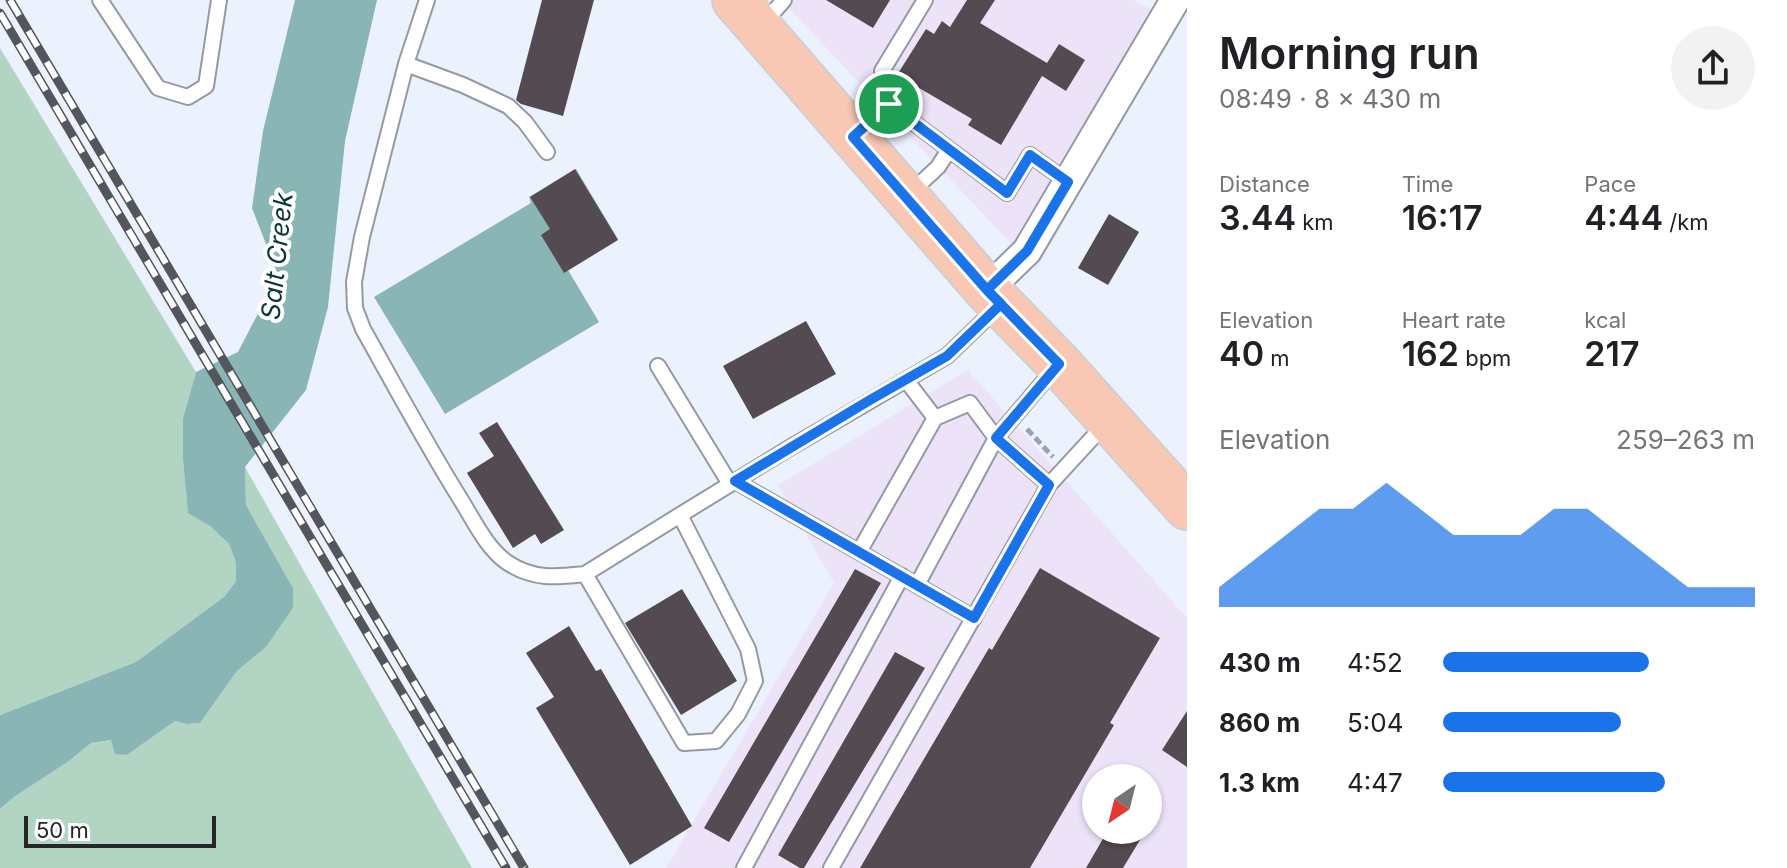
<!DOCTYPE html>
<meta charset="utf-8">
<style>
:root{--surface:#fff;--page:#f2f2f2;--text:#202124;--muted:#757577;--accent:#1a73e8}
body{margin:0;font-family:Inter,sans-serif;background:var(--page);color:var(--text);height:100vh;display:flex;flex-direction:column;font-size:30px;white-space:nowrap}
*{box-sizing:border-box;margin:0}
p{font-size:26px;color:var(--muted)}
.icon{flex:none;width:44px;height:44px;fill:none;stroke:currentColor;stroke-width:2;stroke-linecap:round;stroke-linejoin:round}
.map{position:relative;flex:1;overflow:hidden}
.side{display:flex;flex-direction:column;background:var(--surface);width:600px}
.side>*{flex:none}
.needle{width:52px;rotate:215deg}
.tools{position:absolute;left:1082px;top:764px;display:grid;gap:16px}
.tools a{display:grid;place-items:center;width:80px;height:80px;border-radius:50%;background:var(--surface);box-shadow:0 2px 6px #0004;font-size:40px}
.scale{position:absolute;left:24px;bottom:20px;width:192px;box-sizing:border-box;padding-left:8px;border:4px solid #25272b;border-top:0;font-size:22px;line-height:28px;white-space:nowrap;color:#25272b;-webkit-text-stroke:6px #fff;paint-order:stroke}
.pin{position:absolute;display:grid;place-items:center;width:68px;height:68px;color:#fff;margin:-34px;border:4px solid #fff;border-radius:50%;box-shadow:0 2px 8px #0007}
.round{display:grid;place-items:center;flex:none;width:84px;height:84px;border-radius:42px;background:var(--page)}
.headline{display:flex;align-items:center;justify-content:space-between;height:136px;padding:0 32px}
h1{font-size:44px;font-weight:600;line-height:60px}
.metrics{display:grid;grid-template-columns:repeat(3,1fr);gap:12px;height:136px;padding:8px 32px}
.metrics div{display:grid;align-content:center}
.metrics b{font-size:34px;font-weight:600}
.metrics small{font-size:22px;font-weight:400}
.metrics p{font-size:22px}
.chart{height:224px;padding:16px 32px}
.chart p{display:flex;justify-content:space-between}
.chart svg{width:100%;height:144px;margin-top:8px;fill:var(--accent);opacity:.7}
ul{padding:0 32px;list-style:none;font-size:26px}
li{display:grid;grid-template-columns:128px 96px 1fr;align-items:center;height:60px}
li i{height:20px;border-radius:10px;background:var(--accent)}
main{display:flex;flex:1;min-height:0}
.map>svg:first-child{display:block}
.commercial{fill:#ece3f9;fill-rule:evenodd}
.green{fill:#b2d4c3}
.water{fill:#8ab5b5}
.building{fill:#544b52}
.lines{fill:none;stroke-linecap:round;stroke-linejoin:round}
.service-casing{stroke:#9499a3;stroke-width:18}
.minor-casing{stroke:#9499a3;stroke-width:32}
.primary-casing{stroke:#cfcfd0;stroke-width:48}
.path{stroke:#9da2aa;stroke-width:5;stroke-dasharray:8 4;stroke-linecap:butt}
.service{stroke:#fff;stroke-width:14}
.minor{stroke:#fff;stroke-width:28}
.primary{stroke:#f8c8b5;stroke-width:44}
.rail-casing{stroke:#53565c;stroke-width:9}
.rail{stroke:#fff;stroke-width:6;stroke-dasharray:18;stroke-linecap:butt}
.route-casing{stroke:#fff;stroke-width:16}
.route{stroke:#1a73e8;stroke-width:10}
.labels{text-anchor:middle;stroke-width:8;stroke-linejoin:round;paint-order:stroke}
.water-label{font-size:26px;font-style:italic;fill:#0a3636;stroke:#fff}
</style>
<main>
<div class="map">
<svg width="1187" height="868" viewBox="0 0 1187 868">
<rect width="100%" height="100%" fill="#ecf2fd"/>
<path class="commercial" d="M 781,0 L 1134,0 L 1176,24 L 1036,270 Z
M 968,370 L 1187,618 L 1187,868 L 666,868 L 834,583 L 778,485 ZM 1096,778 L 1148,778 L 1148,830 L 1096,830 Z"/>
<path class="green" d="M 0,48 L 196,372 L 183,418 L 183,460 L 188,512 L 210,526 L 229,544 L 236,563 L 236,581 L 225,596 L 136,662 L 0,715 Z
M 245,467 L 472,868 L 0,868 L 0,809 L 14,797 L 69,761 L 91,743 L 111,740 L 127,755 L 175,721 L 187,724 L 200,723 L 237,671 L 266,647 L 293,608 L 293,588 L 246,505 Z"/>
<path class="water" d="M 295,0 L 377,0 L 345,141 L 328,307 L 306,390 L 245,467 L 246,505 L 293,588 L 293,608 L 266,647 L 237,671 L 200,723 L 187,724 L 175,721 L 127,755 L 115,754 L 111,740 L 91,743 L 69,761 L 14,797 L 0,809 L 0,715 L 136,662 L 225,596 L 236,581 L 236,563 L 229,544 L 210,526 L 188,513 L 183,460 L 183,418 L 196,372 L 238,352 L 278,275 L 252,208 L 263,131 Z
M 576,169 L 618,239 L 568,270 L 599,322 L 445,414 L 374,297 L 531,203 L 529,197 Z"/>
<path class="building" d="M 542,0 L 594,0 L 563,116 L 521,104 L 516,100 Z
M 826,0 L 890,0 L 873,28 Z
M 967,0 L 995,0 L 980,23 L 1047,63 L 1059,44 L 1085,60 L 1066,91 L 1042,76 L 1001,145 L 968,125 L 972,119 L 897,75 L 926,29 L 934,34 L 942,21 L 950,27 Z
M 575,169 L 618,240 L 564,273 L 541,235 L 550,229 L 530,197 Z
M 1109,214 L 1139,232 L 1108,285 L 1078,268 Z
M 806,321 L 836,374 L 753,419 L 723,366 Z
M 497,422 L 564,530 L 541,544 L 535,534 L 513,548 L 467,473 L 494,456 L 479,433 Z
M 1040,568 L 1160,638 L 1110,723 L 1114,725 L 1030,868 L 860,868 L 989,648 L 992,650 Z
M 855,569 L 881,583 L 729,842 L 704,828 Z
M 682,589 L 737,681 L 681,715 L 625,623 Z
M 569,626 L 596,671 L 601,669 L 692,826 L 630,865 L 536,708 L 554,697 L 526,653 Z
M 895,652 L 925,668 L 804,868 L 800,868 L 778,855 Z
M 1187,711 L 1187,767 L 1162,750 Z
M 1108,830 L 1146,830 L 1123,868 L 1086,868 Z"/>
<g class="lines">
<defs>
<path id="service" d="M 100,0 L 158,88 L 188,97 L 206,86 L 219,0
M 427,0 L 406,64 L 362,237 L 354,282 L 355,308 L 363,329 C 395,386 426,444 461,500 C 474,521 487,549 508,563 C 534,580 557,577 585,574
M 925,0 L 882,71 L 889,104 L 1007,193 L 1030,155 L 1068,182
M 762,25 L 784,0
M 406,64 L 463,85 L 508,106 L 525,122 L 547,152
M 857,133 L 889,104
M 909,194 L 938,167 L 949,150
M 658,366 L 730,484
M 906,380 L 935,418
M 735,481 L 859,552
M 680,515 L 585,574 L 684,743 L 716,741 L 738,714 L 755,681 L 748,649 L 680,515 L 786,450 L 947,356 L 998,307
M 917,585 L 996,438 L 1056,367
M 974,618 L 859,552 L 935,418 L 970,403 L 996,438 L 1049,485
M 744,868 L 902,576
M 831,868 L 1049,485 L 1106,423"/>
<path id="minor" d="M 987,290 L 1027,251 L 1175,0"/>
<path id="primary" d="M 735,0 L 987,290 L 1059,364 L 1187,507"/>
</defs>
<use href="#service" class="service-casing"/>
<use href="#minor" class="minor-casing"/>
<use href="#primary" class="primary-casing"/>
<path class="path" d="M 1027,429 L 1053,457"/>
<use href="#service" class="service"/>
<use href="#minor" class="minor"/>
<use href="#primary" class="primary"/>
<defs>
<path id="rail" d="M 10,0 L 524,868
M 0,13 L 506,868"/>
</defs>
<use href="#rail" class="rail-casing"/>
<use href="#rail" class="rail"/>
</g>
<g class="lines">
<defs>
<path id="route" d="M 889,104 L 853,137 L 987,290 L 1001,304 L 947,356 L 870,400 L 735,481 L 974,618 L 1049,485 L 996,438 L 1059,364 L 987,290 L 1027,251 L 1068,182 L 1030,155 L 1007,193 L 889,104"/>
</defs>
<use href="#route" class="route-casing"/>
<use href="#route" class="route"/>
</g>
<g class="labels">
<g class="water-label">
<text transform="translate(277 256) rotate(-84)" y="9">Salt Creek</text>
</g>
</g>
</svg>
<div class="tools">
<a><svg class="needle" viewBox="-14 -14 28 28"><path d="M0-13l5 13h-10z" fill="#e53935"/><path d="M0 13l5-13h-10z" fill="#757577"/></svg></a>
</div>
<div class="scale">50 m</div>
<div class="pin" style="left:889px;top:104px;background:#1e9e55"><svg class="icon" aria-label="arrive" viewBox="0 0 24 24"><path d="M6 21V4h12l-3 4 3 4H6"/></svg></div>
</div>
<section class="side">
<div class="headline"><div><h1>Morning run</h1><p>08:49 · 8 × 430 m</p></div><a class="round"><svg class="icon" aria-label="share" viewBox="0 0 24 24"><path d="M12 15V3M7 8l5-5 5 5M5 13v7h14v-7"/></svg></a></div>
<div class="metrics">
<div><p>Distance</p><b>3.44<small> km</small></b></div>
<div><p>Time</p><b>16:17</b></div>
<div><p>Pace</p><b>4:44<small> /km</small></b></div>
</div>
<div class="metrics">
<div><p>Elevation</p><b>40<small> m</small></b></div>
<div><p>Heart rate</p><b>162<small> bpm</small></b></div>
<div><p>kcal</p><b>217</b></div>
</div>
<div class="chart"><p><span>Elevation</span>259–263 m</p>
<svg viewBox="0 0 160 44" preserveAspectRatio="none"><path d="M0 44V38L10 30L20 22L30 14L40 14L50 6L60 14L70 22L80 22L90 22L100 14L110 14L120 22L130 30L140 38L150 38L160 38V44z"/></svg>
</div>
<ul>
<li><b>430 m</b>4:52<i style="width:66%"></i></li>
<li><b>860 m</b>5:04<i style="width:57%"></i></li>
<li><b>1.3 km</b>4:47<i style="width:71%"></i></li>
</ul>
</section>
</main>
